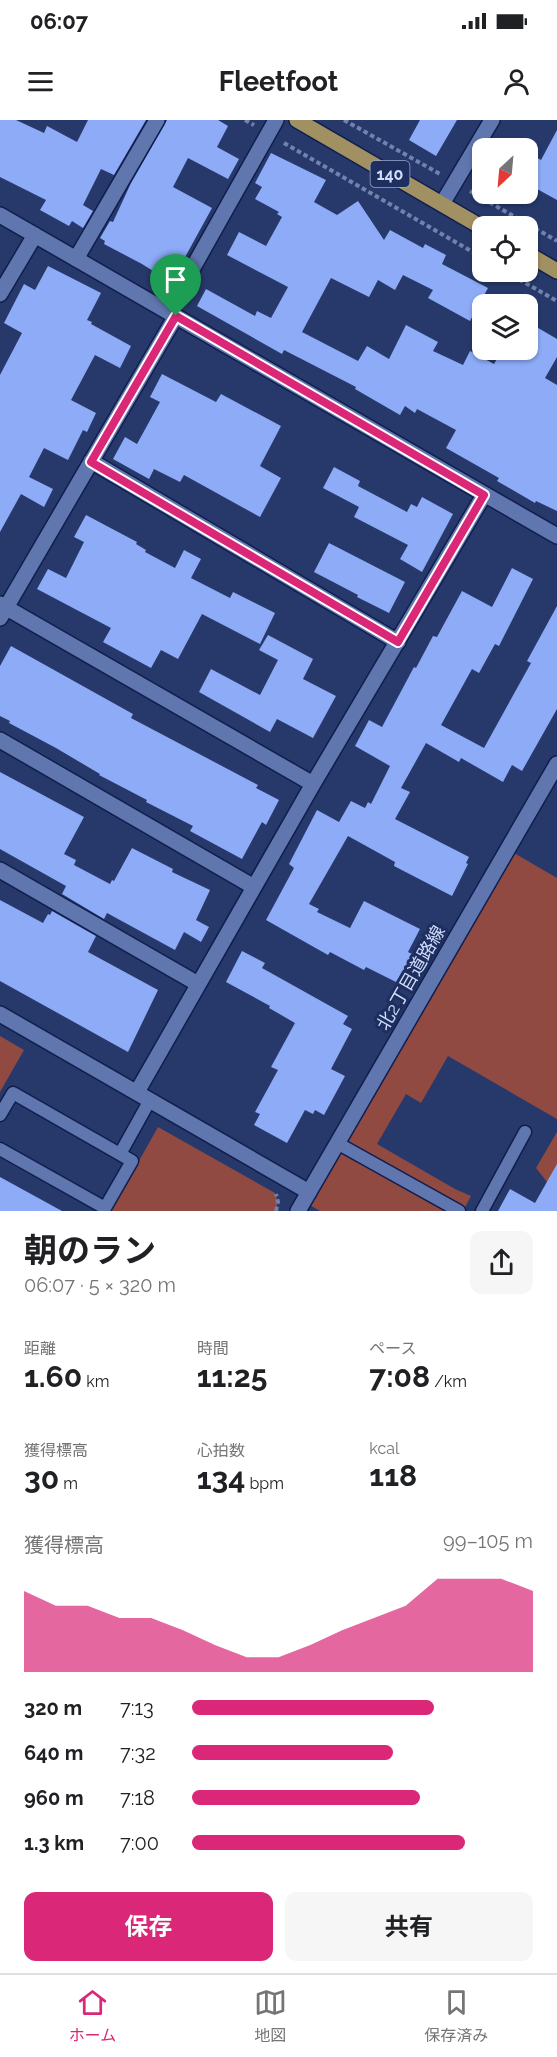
<!DOCTYPE html>
<html lang="ja">
<meta charset="utf-8">
<style>
:root{--surface:#fff;--page:#f6f6f6;--text:#202124;--muted:#757577;--line:#e0e0e0;--accent:#db2777}
body{margin:0;font-family:Raleway,"Noto Sans JP",sans-serif;background:var(--page);color:var(--text);height:100vh;display:flex;flex-direction:column;font-size:22px;white-space:nowrap}
*{box-sizing:border-box;margin:0}
p{font-size:20px;color:var(--muted)}
.icon{flex:none;width:33px;height:33px;fill:none;stroke:currentColor;stroke-width:2;stroke-linecap:round;stroke-linejoin:round}
.map{position:relative;height:1091px;overflow:hidden}
.side{display:flex;flex-direction:column;background:var(--surface);flex:1}
.side>*{flex:none}
.needle{width:39px;rotate:206deg}
.controls{position:absolute;left:472px;top:18px;display:grid;gap:12px}
.controls a{display:grid;place-items:center;width:66px;height:66px;border-radius:12px;background:var(--surface);box-shadow:0 2px 4px #0004;font-size:30px}
.pin{position:absolute;display:grid;place-items:center;width:51px;height:51px;color:#fff;margin:-62px -26px;border-radius:50% 50% 50% 0;rotate:-45deg;box-shadow:0 0 6px #0007}
.pin .icon{rotate:45deg}
.round{display:grid;place-items:center;flex:none;width:63px;height:63px;border-radius:12px;background:var(--page)}
.head{display:flex;align-items:center;justify-content:space-between;height:102px;padding:0 24px}
h1{font-size:33px;font-weight:700;line-height:45px}
.metrics{display:grid;grid-template-columns:repeat(3,1fr);gap:9px;height:102px;padding:6px 24px}
.metrics div{display:grid;align-content:center}
.metrics b{font-size:30px;font-weight:700}
.metrics small{font-size:16px;font-weight:400}
.metrics p{font-size:16px}
.chart{height:168px;padding:12px 24px}
.chart p{display:flex;justify-content:space-between}
.chart svg{width:100%;height:108px;margin-top:6px;fill:var(--accent);opacity:.7}
.button{display:flex;gap:12px;margin-top:auto;padding:12px 24px}
.button a{flex:1;height:69px;border-radius:12px;background:var(--accent);color:#fff;font-size:24px;font-weight:700;line-height:69px;text-align:center}
.button a+a{background:var(--page);color:var(--text)}
ul{padding:0 24px;list-style:none;font-size:20px}
li{display:grid;grid-template-columns:96px 72px 1fr;align-items:center;height:45px}
li i{height:15px;border-radius:8px;background:var(--accent)}
.status{display:flex;justify-content:space-between;align-items:center;height:42px;padding:0 30px;background:var(--surface);direction:ltr}
.status svg{height:16px;fill:currentColor}
header{display:flex;justify-content:space-between;align-items:center;height:78px;padding:0 24px;background:var(--surface);font-size:27px;font-weight:700}
.menu{display:flex;justify-content:space-around;align-items:center;height:84px;border-top:2px solid var(--line);background:var(--surface);font-size:16px;color:var(--muted)}
.menu a{display:grid;justify-items:center;gap:3px}
.menu .active{color:var(--accent)}
.map>svg:first-child{display:block}
.green{fill:#914a42}
.building{fill:#8dabf7}
.lines{fill:none;stroke-linecap:round;stroke-linejoin:round}
.service-casing{stroke:#101e4e;stroke-width:15}
.minor-casing{stroke:#101e4e;stroke-width:18}
.tertiary-casing{stroke:#101e4e;stroke-width:18}
.primary-casing{stroke:#101e4e;stroke-width:18}
.path{stroke:#7282ac;stroke-width:4;stroke-dasharray:4.5 3;stroke-linecap:butt}
.service{stroke:#6076ae;stroke-width:12}
.minor{stroke:#6076ae;stroke-width:15}
.tertiary{stroke:#6076ae;stroke-width:15}
.primary{stroke:#a19061;stroke-width:15}
.route-casing{stroke:#fff;stroke-width:12}
.route{stroke:#db2777;stroke-width:8}
.labels{text-anchor:middle;stroke-width:6;stroke-linejoin:round;paint-order:stroke}
.shield{fill:#1d2e5f;stroke:#9aa8cd;stroke-width:1.5}
.shield-label{font-size:16px;font-weight:bold;fill:#cfddfc}
.street-label{font-size:18px;fill:#cfddfc;stroke:#1d2e5f}
</style>
<div class="status"><b>06:07</b><svg viewBox="0 0 49 12"><path d="M0 12V9h3v3zM5 12V6h3v6zM10 12V3h3v9zM15 12V0h3v12zM26 1h20v11H26zM47 4h2v5h-2z"/></svg></div>
<header><svg class="icon" aria-label="menu" viewBox="0 0 24 24"><path d="M4 6h16M4 12h16M4 18h16"/></svg>Fleetfoot<svg class="icon" aria-label="person" viewBox="0 0 24 24"><circle cx="12" cy="8" r="4"/><path d="M4 21q1-7 8-7t8 7"/></svg></header>
<div class="map">
<svg width="557" height="1091" viewBox="0 0 557 1091">
<rect width="100%" height="100%" fill="#27396b"/>
<path class="green" d="M 514,733 L 557,758 L 557,999 L 448,936 L 421,983 L 406,974 L 377,1024 L 455,1069 L 471,1076 L 463,1091 L 320,1091 L 308,1084 Z
M 0,916 L 24,930 L 0,972 Z
M 158,1007 L 275,1073 L 278,1082 L 276,1091 L 111,1091 Z
M 557,1012 L 557,1067 L 547,1062 L 536,1048 Z"/>
<path class="building" d="M 0,0 L 16,0 L 44,13 L 47,6 L 77,22 L 88,0 L 146,0 L 114,55 L 101,49 L 83,85 L 93,91 L 83,108 L 72,101 L 69,106 L 40,90 L 46,80 L 0,57 Z
M 167,0 L 218,0 L 228,6 L 217,27 L 239,39 L 228,59 L 188,38 L 173,67 L 212,88 L 184,139 L 182,138 L 169,161 L 142,144 L 104,124 L 105,121 L 100,118 L 110,101 L 113,102 L 131,63 Z
M 420,0 L 457,0 L 436,36 L 409,20 Z
M 557,10 L 557,80 L 528,64 L 528,46 L 534,36 L 541,40 Z
M 271,33 L 326,60 L 314,82 L 337,95 L 358,81 L 384,120 L 390,110 L 423,128 L 425,124 L 446,135 L 442,144 L 488,168 L 470,201 L 428,178 L 433,170 L 403,155 L 395,170 L 378,160 L 369,177 L 331,158 L 302,212 L 358,241 L 367,226 L 389,239 L 406,205 L 438,222 L 433,231 L 463,245 L 470,231 L 494,244 L 502,230 L 528,230 L 528,202 L 557,219 L 557,237 L 545,258 L 557,265 L 557,391 L 536,381 L 535,383 L 497,361 L 499,358 L 446,328 L 456,310 L 417,289 L 415,293 L 405,286 L 400,295 L 355,269 L 356,267 L 284,230 L 282,234 L 197,186 L 206,169 L 255,196 L 257,191 L 271,198 L 288,167 L 227,135 L 239,112 L 266,126 L 282,97 L 277,94 L 279,92 L 255,79 L 262,67 L 255,63 Z
M 48,146 L 101,173 L 87,200 L 92,202 L 91,204 L 131,226 L 120,248 L 95,235 L 71,280 L 96,293 L 87,312 L 83,310 L 68,340 L 44,328 L 29,357 L 53,369 L 44,387 L 21,374 L 0,412 L 0,255 L 22,213 L 4,203 L 24,164 L 35,170 Z
M 162,254 L 216,282 L 221,274 L 281,306 L 260,346 L 281,358 L 260,397 L 184,355 L 180,362 L 154,349 L 149,359 L 113,339 L 125,317 L 137,324 L 160,282 L 150,277 Z
M 334,347 L 360,361 L 358,366 L 407,392 L 411,384 L 417,387 L 422,377 L 453,394 L 422,452 L 400,439 L 408,425 L 354,397 L 359,387 L 323,368 Z
M 86,395 L 137,422 L 136,424 L 146,430 L 145,432 L 175,448 L 184,430 L 201,439 L 191,458 L 230,478 L 233,472 L 275,493 L 260,524 L 202,494 L 178,539 L 161,530 L 151,548 L 103,522 L 111,508 L 37,469 L 48,449 L 66,458 L 84,422 L 74,417 Z
M 329,423 L 405,462 L 389,493 L 357,477 L 358,475 L 314,452 Z
M 512,448 L 533,459 L 499,526 L 495,524 L 479,553 L 472,549 L 441,605 L 484,628 L 531,543 L 527,541 L 557,486 L 557,589 L 522,651 L 512,645 L 503,662 L 461,638 L 459,642 L 426,623 L 401,668 L 410,672 L 395,699 L 469,737 L 466,743 L 468,744 L 452,776 L 394,746 L 395,742 L 348,716 L 309,784 L 319,789 L 317,792 L 350,808 L 364,781 L 420,809 L 408,832 L 412,834 L 398,863 L 366,847 L 364,850 L 330,832 L 328,835 L 266,800 L 294,748 L 289,744 L 317,690 L 339,702 L 351,681 L 365,688 L 368,682 L 371,684 L 390,646 L 355,626 L 369,600 L 382,607 L 414,547 L 416,548 L 433,516 L 437,517 L 462,471 L 492,487 Z
M 268,515 L 313,539 L 303,559 L 336,576 L 313,618 L 277,599 L 270,612 L 199,572 L 211,549 L 260,575 L 278,540 L 259,530 Z
M 11,526 L 133,594 L 131,598 L 258,665 L 256,668 L 279,680 L 266,705 L 262,702 L 242,739 L 190,711 L 193,706 L 146,682 L 147,680 L 99,655 L 100,654 L 56,628 L 9,603 L 10,601 L 0,596 L 0,546 Z
M 0,652 L 84,697 L 64,734 L 76,740 L 74,745 L 110,764 L 112,760 L 114,761 L 132,728 L 173,749 L 172,752 L 210,770 L 196,800 L 209,807 L 201,822 L 184,812 L 175,830 L 107,793 L 104,799 L 62,774 L 66,766 L 0,729 Z
M 0,780 L 43,803 L 48,794 L 50,795 L 52,791 L 96,816 L 88,832 L 158,870 L 128,932 L 0,861 Z
M 242,831 L 265,843 L 262,848 L 348,896 L 343,904 L 352,909 L 331,949 L 345,956 L 324,995 L 315,990 L 313,994 L 305,990 L 287,1023 L 254,1005 L 260,994 L 255,992 L 278,950 L 271,947 L 295,903 L 269,888 L 270,886 L 226,862 Z
M 557,1044 L 557,1091 L 498,1091 L 510,1069 L 535,1083 Z
M 0,1057 L 62,1091 L 0,1091 Z"/>
<g class="lines">
<defs>
<path id="service" d="M 0,995 L 13,973 L 132,1041 L 105,1088 L 0,1029
M 337,1023 L 459,1091
M 120,1034 L 150,980
M 482,1091 L 525,1012"/>
<path id="minor" d="M 442,84 L 492,0
M 0,95 L 557,416
M 76,139 L 157,0
M 0,174 L 35,115
M 168,192 L 276,0
M 91,341 L 398,522
M 0,484 L 313,664
M 0,498 L 176,196
M 0,620 L 254,767
M 0,750 L 198,864
M 0,894 L 309,1072
M 137,972 L 313,664 L 484,375"/>
<path id="tertiary" d="M 298,1091 L 557,644"/>
<path id="primary" d="M 297,0 L 483,108
M 528,134 L 557,151"/>
</defs>
<use href="#service" class="service-casing"/>
<use href="#minor" class="minor-casing"/>
<use href="#tertiary" class="tertiary-casing"/>
<use href="#primary" class="primary-casing"/>
<path class="path" d="M 245,0 L 254,5
M 344,0 L 440,54
M 284,23 L 483,138
M 470,71 L 557,121
M 506,152 L 557,181
M 276,1091 L 278,1082 L 276,1074"/>
<use href="#service" class="service"/>
<use href="#minor" class="minor"/>
<use href="#tertiary" class="tertiary"/>
<use href="#primary" class="primary"/>
</g>
<g class="lines">
<defs>
<path id="route" d="M 176,196 L 484,375 L 398,522 L 91,342 Z"/>
</defs>
<use href="#route" class="route-casing"/>
<use href="#route" class="route"/>
</g>
<g class="labels">
<rect class="shield" x="370.5" y="41" width="39" height="26" rx="4.5"/>
<g class="shield-label">
<text x="390" y="60">140</text>
</g>
<g class="street-label">
<text transform="translate(411 858) rotate(-60)" y="6">北2丁目道路線</text>
</g>
</g>
</svg>
<div class="controls">
<a><svg class="needle" viewBox="-14 -14 28 28"><path d="M0-13l5 13h-10z" fill="#e53935"/><path d="M0 13l5-13h-10z" fill="#757577"/></svg></a>
<a><svg class="icon" aria-label="locate" viewBox="0 0 24 24"><circle cx="12" cy="12" r="6"/><path d="M12 2v4M12 18v4M2 12h4M18 12h4"/></svg></a>
<a><svg class="icon" aria-label="layers" viewBox="0 0 24 24"><path d="M12 4l9 5-9 5-9-5zM3 14l9 5 9-5"/></svg></a>
</div>
<div class="pin" style="left:176px;top:196px;background:#1e9e55"><svg class="icon" aria-label="arrive" viewBox="0 0 24 24"><path d="M6 21V4h12l-3 4 3 4H6"/></svg></div>
</div>
<section class="side">
<div class="head"><div><h1>朝のラン</h1><p>06:07 · 5 × 320 m</p></div><a class="round"><svg class="icon" aria-label="share" viewBox="0 0 24 24"><path d="M12 15V3M7 8l5-5 5 5M5 13v7h14v-7"/></svg></a></div>
<div class="metrics">
<div><p>距離</p><b>1.60<small> km</small></b></div>
<div><p>時間</p><b>11:25</b></div>
<div><p>ペース</p><b>7:08<small> /km</small></b></div>
</div>
<div class="metrics">
<div><p>獲得標高</p><b>30<small> m</small></b></div>
<div><p>心拍数</p><b>134<small> bpm</small></b></div>
<div><p>kcal</p><b>118</b></div>
</div>
<div class="chart"><p><span>獲得標高</span>99–105 m</p>
<svg viewBox="0 0 160 44" preserveAspectRatio="none"><path d="M0 44V11L10 17L20 17L30 22L40 22L50 27L60 33L70 38L80 38L90 33L100 27L110 22L120 17L130 6L140 6L150 6L160 11V44z"/></svg>
</div>
<ul>
<li><b>320 m</b>7:13<i style="width:71%"></i></li>
<li><b>640 m</b>7:32<i style="width:59%"></i></li>
<li><b>960 m</b>7:18<i style="width:67%"></i></li>
<li><b>1.3 km</b>7:00<i style="width:80%"></i></li>
</ul>
<div class="button"><a>保存</a><a>共有</a></div>
</section>
<nav class="menu">
<a class="active"><svg class="icon" aria-label="home" viewBox="0 0 24 24"><path d="M3 11l9-7 9 7M6 9v11h12V9"/></svg>ホーム</a>
<a><svg class="icon" aria-label="map" viewBox="0 0 24 24"><path d="M3 6l6-2 6 2 6-2v14l-6 2-6-2-6 2zM9 4v14M15 6v14"/></svg>地図</a>
<a><svg class="icon" aria-label="saved" viewBox="0 0 24 24"><path d="M7 4h10v16l-5-4-5 4z"/></svg>保存済み</a>
</nav>
